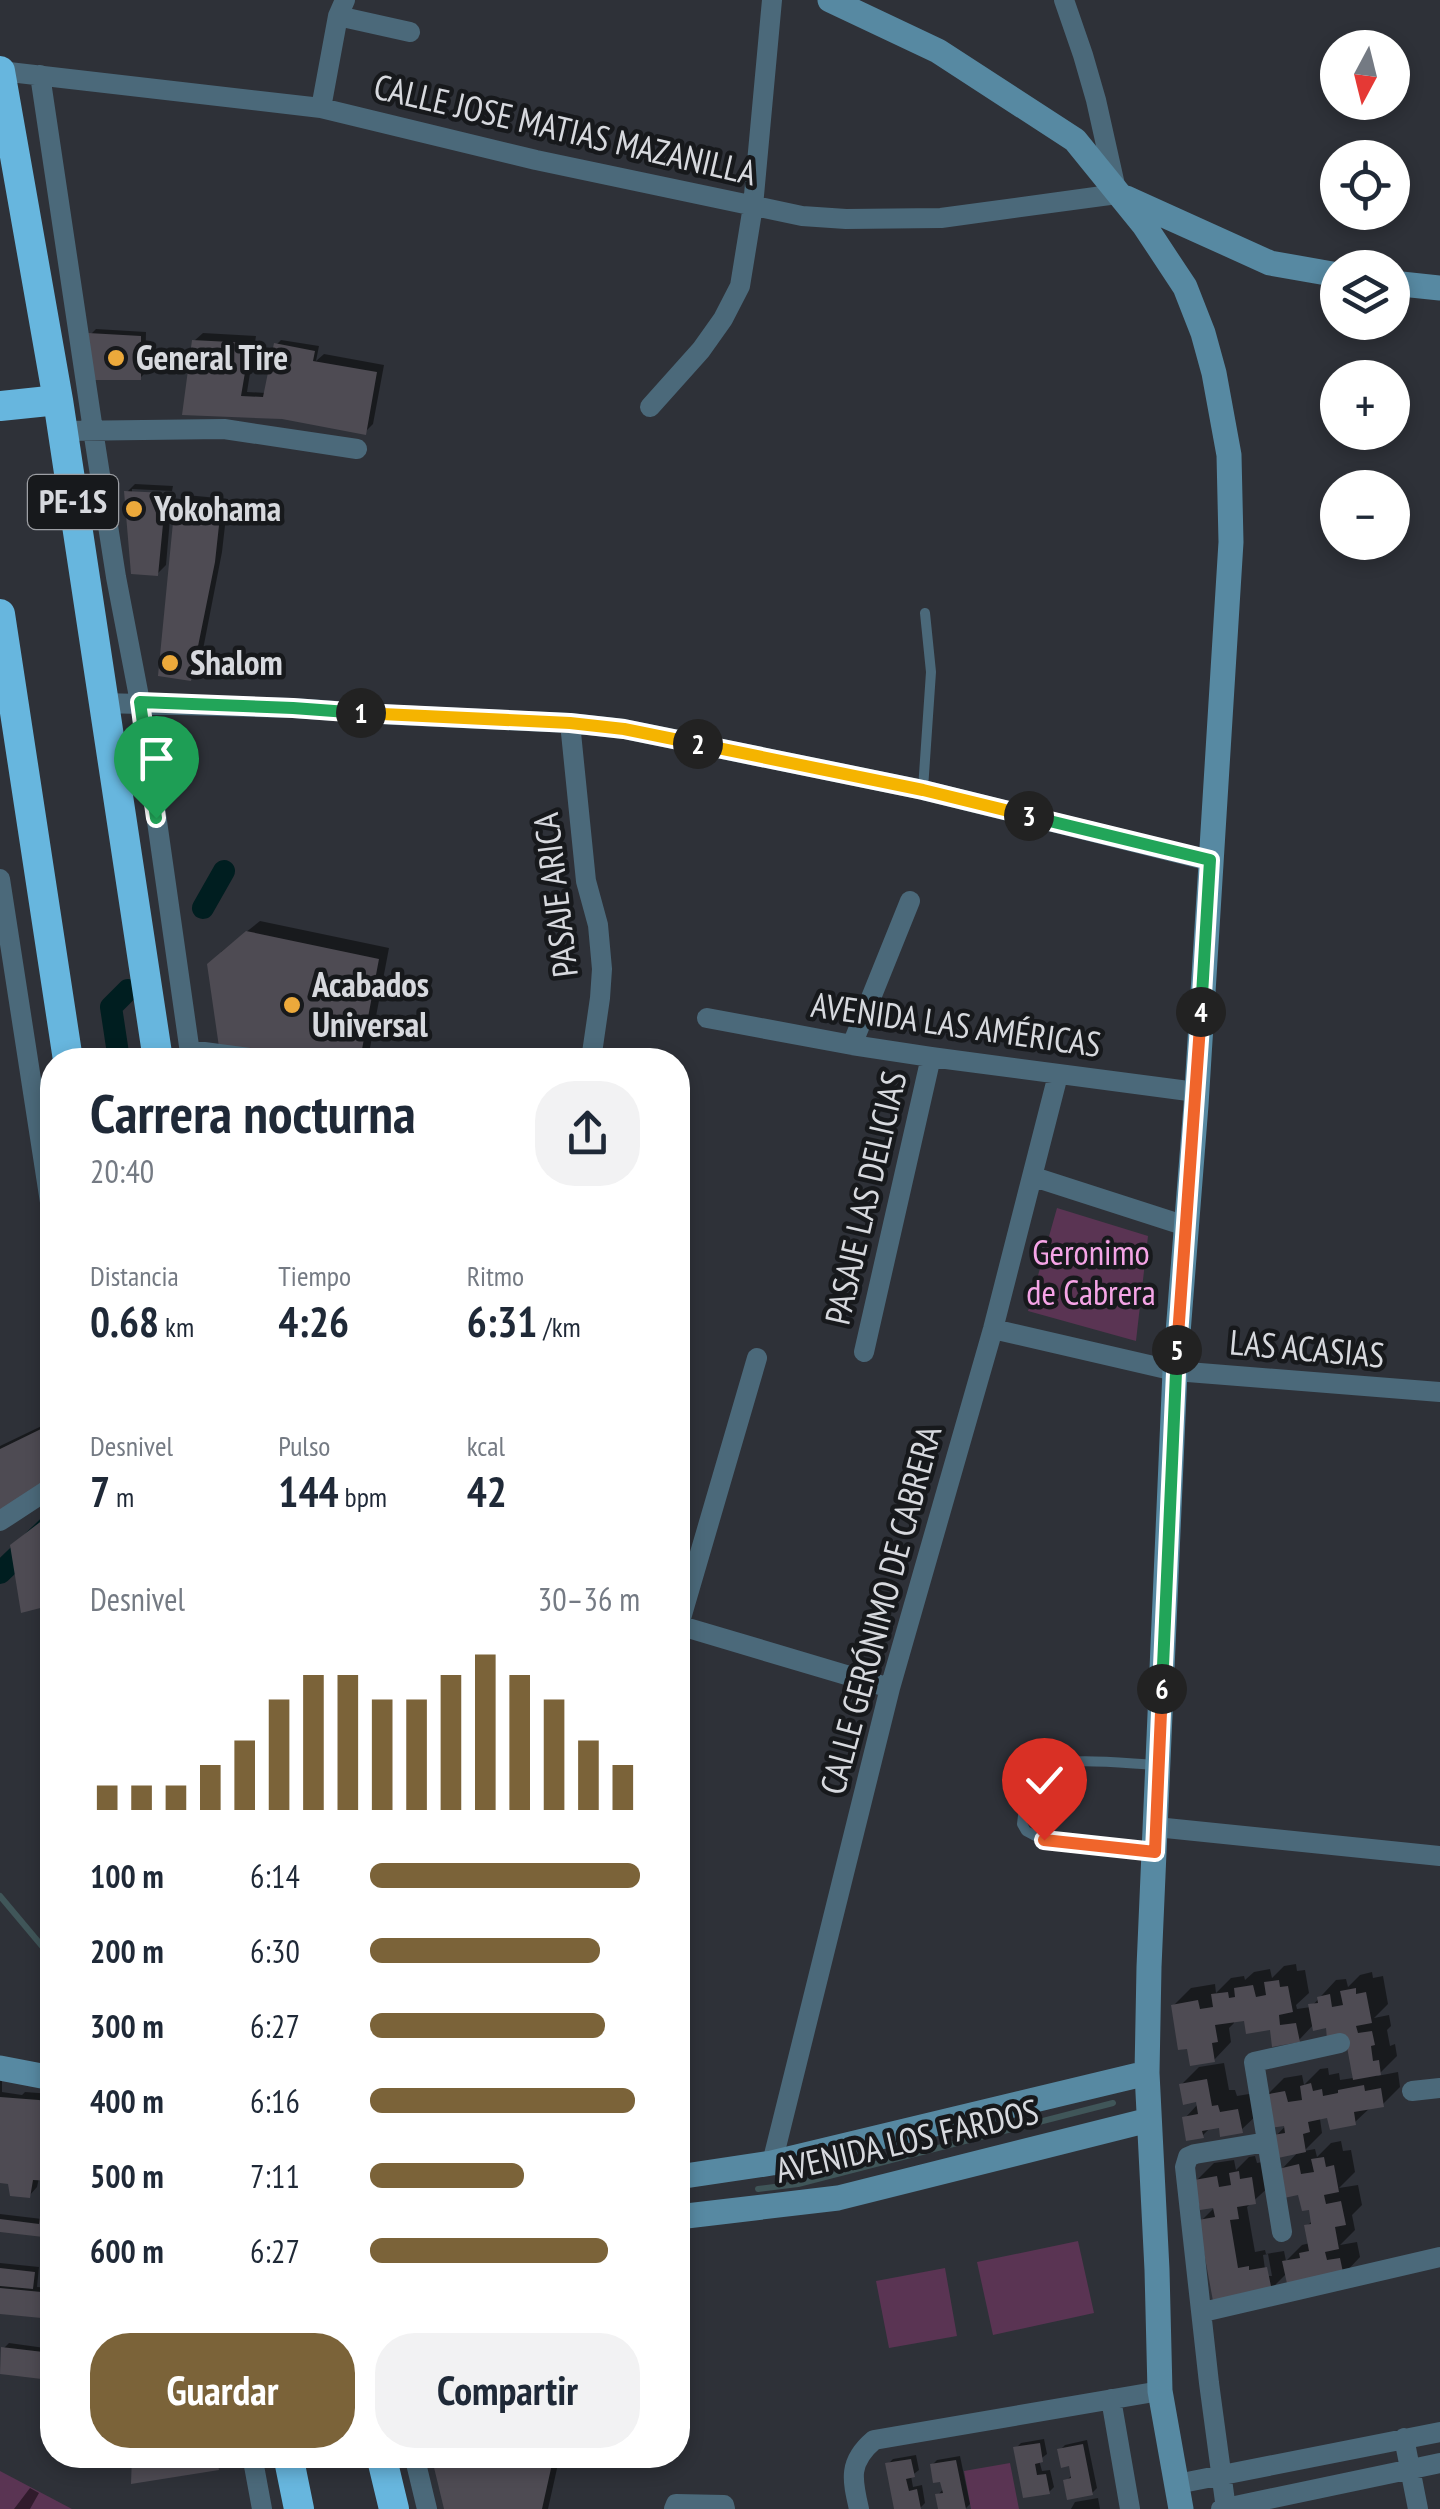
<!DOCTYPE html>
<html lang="es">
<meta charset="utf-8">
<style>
:root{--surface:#fff;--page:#f2f2f3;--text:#1f2937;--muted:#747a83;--accent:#7b6339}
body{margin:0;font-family:"PT Sans Narrow",sans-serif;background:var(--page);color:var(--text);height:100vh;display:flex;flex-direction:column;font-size:38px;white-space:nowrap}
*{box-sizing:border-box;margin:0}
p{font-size:32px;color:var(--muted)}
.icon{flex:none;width:55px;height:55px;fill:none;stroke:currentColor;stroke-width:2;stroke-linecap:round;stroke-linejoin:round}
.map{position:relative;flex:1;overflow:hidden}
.panel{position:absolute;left:40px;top:1048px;width:650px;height:1420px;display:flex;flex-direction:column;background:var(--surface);border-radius:40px;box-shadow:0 5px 15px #0003}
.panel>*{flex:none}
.needle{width:65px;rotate:187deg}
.tools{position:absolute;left:1320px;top:30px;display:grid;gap:20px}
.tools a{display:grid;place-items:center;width:90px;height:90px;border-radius:50%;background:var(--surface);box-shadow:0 5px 15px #0003;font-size:50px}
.pin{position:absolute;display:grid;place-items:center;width:85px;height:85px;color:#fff;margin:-102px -42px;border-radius:50% 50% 50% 0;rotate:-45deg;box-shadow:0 0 10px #0007}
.pin .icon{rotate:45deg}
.km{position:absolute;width:50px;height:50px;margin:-25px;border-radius:50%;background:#222;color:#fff;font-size:28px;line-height:50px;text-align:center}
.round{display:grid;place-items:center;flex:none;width:105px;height:105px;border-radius:40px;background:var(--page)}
.head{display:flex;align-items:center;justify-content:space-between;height:170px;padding:0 50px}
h1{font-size:55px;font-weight:700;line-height:75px}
.metrics{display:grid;grid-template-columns:repeat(3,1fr);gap:15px;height:170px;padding:10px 50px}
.metrics div{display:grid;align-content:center}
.metrics b{font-size:42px;font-weight:700}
.metrics small{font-size:28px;font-weight:400}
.metrics p{font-size:28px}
.chart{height:280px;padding:20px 50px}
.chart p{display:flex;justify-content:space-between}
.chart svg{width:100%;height:180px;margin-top:10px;stroke:var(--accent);stroke-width:6}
.primary-button{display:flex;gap:20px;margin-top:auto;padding:20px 50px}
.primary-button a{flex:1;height:115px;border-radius:40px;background:var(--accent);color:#fff;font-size:40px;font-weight:700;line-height:115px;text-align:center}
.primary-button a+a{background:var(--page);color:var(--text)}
ul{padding:0 50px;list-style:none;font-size:32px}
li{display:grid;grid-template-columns:160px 120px 1fr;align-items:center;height:75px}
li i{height:25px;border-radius:12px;background:var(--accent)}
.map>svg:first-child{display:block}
.green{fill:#5a3453}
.shadow{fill:#0007;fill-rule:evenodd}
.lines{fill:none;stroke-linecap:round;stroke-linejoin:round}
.stream{stroke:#405659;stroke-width:6}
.canal{stroke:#001e20;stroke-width:22}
.building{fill:#4e4b53}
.lane{stroke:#4b697a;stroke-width:10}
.street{stroke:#4b697a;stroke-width:20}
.secondary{stroke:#5789a2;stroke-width:25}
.highway{stroke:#67b6de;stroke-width:30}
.split-1-casing{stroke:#fff;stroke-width:20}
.split-2-casing{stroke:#fff;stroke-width:20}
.split-3-casing{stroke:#fff;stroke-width:20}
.split-4-casing{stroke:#fff;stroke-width:20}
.split-5-casing{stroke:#fff;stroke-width:20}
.split-6-casing{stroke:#fff;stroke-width:20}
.split-7-casing{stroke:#fff;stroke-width:20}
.split-1{stroke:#22a559;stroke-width:12}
.split-2{stroke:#f5b400;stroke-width:12}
.split-3{stroke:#f5b400;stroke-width:12}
.split-4{stroke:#22a559;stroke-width:12}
.split-5{stroke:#f0652b;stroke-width:12}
.split-6{stroke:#22a559;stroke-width:12}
.split-7{stroke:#f0652b;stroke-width:12}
.poi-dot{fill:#eca93b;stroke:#17191c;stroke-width:4}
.labels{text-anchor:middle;stroke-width:9;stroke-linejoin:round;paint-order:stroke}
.shield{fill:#17191c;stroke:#9d9fa4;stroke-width:2.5}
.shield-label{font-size:32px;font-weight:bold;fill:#d7d9de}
.street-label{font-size:35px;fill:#d7d9de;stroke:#17191c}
.poi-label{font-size:35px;font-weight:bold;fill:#d7d9de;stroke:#17191c;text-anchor:start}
.park-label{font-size:35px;fill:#f5a4e6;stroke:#17191c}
</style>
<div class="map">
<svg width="1440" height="2509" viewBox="0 0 1440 2509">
<rect width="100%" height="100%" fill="#2e3138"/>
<path class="green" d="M 1057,1208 L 1148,1236 L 1136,1341 L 1028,1311 Z
M 1078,2241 L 1094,2313 L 993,2335 L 977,2262 Z
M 945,2268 L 957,2336 L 889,2348 L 876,2281 Z
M 1010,2463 L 1019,2509 L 971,2509 L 964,2471 Z
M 0,2471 L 72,2509 L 0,2509 Z"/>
<path class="shadow" d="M 96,329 L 146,332 L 145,373 L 140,378 L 91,334 Z
M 203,333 L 256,336 L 247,392 L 266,393 L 276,345 L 281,340 L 319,346 L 316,361 L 324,354 L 384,365 L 373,424 L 365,432 L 283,417 L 237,416 L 194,341 Z
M 135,484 L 173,486 L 172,491 L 132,489 L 132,494 L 172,496 L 166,565 L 157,574 L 127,492 Z
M 186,495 L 228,499 L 222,552 L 199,670 L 190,678 L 177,503 Z
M 260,921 L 389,948 L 370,1048 L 358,1059 L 221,952 Z
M 52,1421 L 52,1480 L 0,1507 L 0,1446 Z
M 1296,1964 L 1297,1971 L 1305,1970 L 1309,1993 L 1296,2005 L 1297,2009 L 1311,2007 L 1336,1980 L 1346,1979 L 1348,1987 L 1360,1975 L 1372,1972 L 1373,1978 L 1383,1976 L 1388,2004 L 1374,2018 L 1389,2015 L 1391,2026 L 1387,2030 L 1390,2046 L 1395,2044 L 1397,2056 L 1377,2076 L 1398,2072 L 1400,2087 L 1383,2104 L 1371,2107 L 1355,2122 L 1329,2116 L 1320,2119 L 1322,2133 L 1304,2151 L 1315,2149 L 1317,2157 L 1331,2143 L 1341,2141 L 1343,2151 L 1351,2150 L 1355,2172 L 1339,2188 L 1358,2185 L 1362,2205 L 1352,2215 L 1355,2230 L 1340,2245 L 1357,2242 L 1360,2257 L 1343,2275 L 1287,2273 L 1271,2289 L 1253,2292 L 1201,2221 L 1217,2205 L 1197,2180 L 1214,2163 L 1234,2160 L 1236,2170 L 1249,2157 L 1255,2156 L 1257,2163 L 1268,2161 L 1272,2184 L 1247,2207 L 1255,2252 L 1265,2250 L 1266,2254 L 1284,2251 L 1286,2261 L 1302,2245 L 1310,2243 L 1307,2226 L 1313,2220 L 1311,2207 L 1281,2170 L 1299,2151 L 1276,2136 L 1289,2122 L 1266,2096 L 1284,2078 L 1302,2075 L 1304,2085 L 1320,2069 L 1328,2068 L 1329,2075 L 1339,2073 L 1340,2080 L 1353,2078 L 1347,2033 L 1328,2025 L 1314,2024 L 1299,2040 L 1246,2018 L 1234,2020 L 1234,2023 L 1229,2028 L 1231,2042 L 1214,2060 L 1173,2006 L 1191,1988 L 1215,1984 L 1216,1993 L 1231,1978 L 1244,1976 L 1245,1980 L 1254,1972 L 1270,1969 L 1272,1978 L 1284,1966 ZM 1268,2254 L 1272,2276 L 1266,2276 L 1263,2255 Z
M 1224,2063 L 1229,2090 L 1235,2090 L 1237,2096 L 1255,2093 L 1259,2113 L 1241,2130 L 1221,2125 L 1211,2127 L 1202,2136 L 1185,2118 L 1198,2104 L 1182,2084 L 1199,2067 Z
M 0,2080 L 2,2080 L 2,2092 L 22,2095 L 25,2092 L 52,2094 L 52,2179 L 39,2178 L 37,2187 L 29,2196 L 10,2181 L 0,2181 Z
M 50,2195 L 52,2195 L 52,2235 L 0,2229 L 0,2214 L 42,2219 L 44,2200 Z
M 0,2263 L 39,2267 L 37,2287 L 52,2288 L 52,2316 L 0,2311 Z
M 9,2343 L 52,2349 L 52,2374 L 49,2377 L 4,2348 Z
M 1044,2439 L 1047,2454 L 1039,2460 L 1042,2471 L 1050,2470 L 1054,2487 L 1049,2492 L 1016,2448 L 1021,2443 Z
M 1087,2440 L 1097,2488 L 1092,2493 L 1066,2481 L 1071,2476 L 1071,2463 L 1060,2450 L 1065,2445 Z
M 135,2455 L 225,2455 L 226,2459 L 217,2467 Z
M 434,2455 L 560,2455 L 548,2509 L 448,2509 Z
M 916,2455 L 919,2470 L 911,2476 L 913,2487 L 922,2485 L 925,2503 L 920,2508 L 897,2509 L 888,2464 L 893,2459 Z
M 960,2456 L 970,2504 L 965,2509 L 941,2509 L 938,2495 L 944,2488 L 932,2465 L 937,2460 Z
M 30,2488 L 39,2493 L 30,2509 L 14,2509 Z
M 1098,2498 L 1100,2509 L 1071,2509 L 1075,2502 Z"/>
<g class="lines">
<path class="stream" d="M 0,1896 L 52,1958
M 758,2189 L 798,2184 L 1113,2103"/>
<path class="canal" d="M 203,908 L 224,871
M 119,1060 L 111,1007 L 128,990
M 0,1573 L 52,1523"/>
</g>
<path class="building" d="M 88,333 L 141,336 L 141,380 L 94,380 Z
M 192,340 L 250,343 L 241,396 L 263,397 L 274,343 L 315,351 L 313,361 L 377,372 L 366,435 L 282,419 L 182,415 Z
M 124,491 L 166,493 L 158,576 L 131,574 Z
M 175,502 L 221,507 L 215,562 L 191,681 L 158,676 Z
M 246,931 L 379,959 L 360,1060 L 219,1047 L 207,964 Z
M 43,1428 L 52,1470 L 52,1483 L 0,1510 L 0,1449 Z
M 52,1513 L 52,1605 L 21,1613 L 10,1545 Z
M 1279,1980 L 1280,1987 L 1288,1986 L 1293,2012 L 1279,2015 L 1280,2025 L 1296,2023 L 1300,2042 L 1272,2047 L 1270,2030 L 1246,2034 L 1244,2021 L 1215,2025 L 1218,2042 L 1212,2043 L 1215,2062 L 1190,2066 L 1187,2049 L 1178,2050 L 1171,2005 L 1198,2000 L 1200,2009 L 1213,2007 L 1211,1994 L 1228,1992 L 1229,1998 L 1235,1997 L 1234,1988 L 1253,1985 L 1256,1997 L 1266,1995 L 1264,1982 Z
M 1356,1988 L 1356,1994 L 1366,1992 L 1372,2023 L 1356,2026 L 1358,2033 L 1372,2031 L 1375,2045 L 1371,2046 L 1373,2061 L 1379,2060 L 1381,2075 L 1353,2080 L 1345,2036 L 1327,2039 L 1326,2028 L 1313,2031 L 1308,2004 L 1318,2003 L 1317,1997 L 1330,1994 L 1332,2007 L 1343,2005 L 1340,1991 Z
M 1207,2079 L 1212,2106 L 1218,2105 L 1220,2112 L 1238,2109 L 1243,2133 L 1220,2137 L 1219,2128 L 1202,2131 L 1204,2138 L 1186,2141 L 1182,2117 L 1198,2114 L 1196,2102 L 1183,2105 L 1179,2084 Z
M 1311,2083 L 1313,2091 L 1322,2089 L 1323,2096 L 1338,2093 L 1338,2090 L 1364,2085 L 1365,2091 L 1381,2088 L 1384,2107 L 1354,2112 L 1356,2125 L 1330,2130 L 1327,2118 L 1308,2122 L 1310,2132 L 1303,2134 L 1306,2152 L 1278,2158 L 1273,2135 L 1285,2133 L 1284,2126 L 1270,2128 L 1264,2095 L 1285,2091 L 1288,2102 L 1302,2100 L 1300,2086 Z
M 0,2097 L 39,2100 L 52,2104 L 52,2181 L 33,2180 L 30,2198 L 10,2196 L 8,2184 L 0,2183 Z
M 1324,2157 L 1326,2167 L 1334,2165 L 1339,2192 L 1324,2195 L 1326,2204 L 1341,2201 L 1346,2225 L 1335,2227 L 1339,2249 L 1325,2252 L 1327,2260 L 1340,2258 L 1344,2277 L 1288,2288 L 1282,2261 L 1300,2258 L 1299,2253 L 1309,2251 L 1304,2225 L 1311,2224 L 1309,2210 L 1302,2211 L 1298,2195 L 1284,2198 L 1278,2169 L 1299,2164 L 1301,2174 L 1314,2172 L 1311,2159 Z
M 1239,2171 L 1240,2179 L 1252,2177 L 1256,2204 L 1237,2207 L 1239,2219 L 1230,2220 L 1238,2268 L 1249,2266 L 1249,2270 L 1267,2267 L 1272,2291 L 1213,2301 L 1198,2220 L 1215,2217 L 1213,2208 L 1200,2210 L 1194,2180 L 1217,2176 L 1219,2187 L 1231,2185 L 1229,2173 Z
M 42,2199 L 52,2200 L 52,2238 L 0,2232 L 0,2219 L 39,2224 Z
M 0,2268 L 35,2272 L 33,2289 L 0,2286 Z
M 0,2288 L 52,2293 L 52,2319 L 0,2314 Z
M 1,2347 L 52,2353 L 50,2380 L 0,2374 Z
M 1040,2443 L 1043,2462 L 1035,2464 L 1037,2475 L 1046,2474 L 1050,2494 L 1023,2498 L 1013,2447 Z
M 1083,2444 L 1093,2495 L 1067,2500 L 1063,2480 L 1071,2478 L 1069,2466 L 1061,2468 L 1057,2449 Z
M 132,2455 L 216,2455 L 219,2470 L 131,2484 Z
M 431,2455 L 554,2455 L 542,2509 L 444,2509 Z
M 911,2459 L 915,2477 L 906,2479 L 909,2491 L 917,2489 L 921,2509 L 894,2509 L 885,2463 Z
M 956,2460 L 966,2509 L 938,2509 L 935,2494 L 943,2493 L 940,2482 L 933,2483 L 930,2464 Z"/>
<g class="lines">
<path class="lane" d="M 923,789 L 931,672 L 925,613
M 1155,1852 L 1043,1840 L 1026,1831 L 1022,1824 L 1028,1774 C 1054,1753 1124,1764 1158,1765"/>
<path class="street" d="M 338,16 L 410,32
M 0,71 L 321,108 L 536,160 L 802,216 L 846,219 L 941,218 L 1117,194 L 1096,100 L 1083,55 L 1064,0
M 40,75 L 93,430 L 116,577 L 140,702 L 191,1060
M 321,108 L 338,16 L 345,0
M 650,407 L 701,350 L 723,319 L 740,286 L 753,206 L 772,0
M 62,431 L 224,429 L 357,449
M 102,703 L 293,708 L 396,715 L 570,723 L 624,729 L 923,790 L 1210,861
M 570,723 L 586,881 L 598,925 L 602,969 L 600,998 L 591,1060
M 0,879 L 52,1215
M 707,1018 L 852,1045 L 931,1057 L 1196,1092
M 852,1045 L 910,901
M 189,1050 L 264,1060
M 1034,1177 L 1186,1226
M 993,1329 L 1175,1371 L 1440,1392
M 864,1352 L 931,1057
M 0,1521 L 52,1487
M 678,1625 L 890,1688
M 679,1625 L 757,1358
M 1156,1827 L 1440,1856
M 1412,2091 L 1440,2088
M 772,2163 L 890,1688 L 993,1329 L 1058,1075
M 1282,2232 L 1254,2062 L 1340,2043
M 1203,2312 L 1440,2257
M 1111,2399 L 1130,2509
M 1404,2438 L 1418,2509
M 252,2455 L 262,2509
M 414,2455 L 427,2509
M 1177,2484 L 1440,2432
M 674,2509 L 676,2504 L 724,2505 L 725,2509
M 859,2509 C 852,2479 848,2462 874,2440 L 1160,2391
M 1221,2509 L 1440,2463
M 1226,2509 L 1209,2383 L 1185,2167 L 1188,2157 L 1195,2154 L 1267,2142"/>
<path class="secondary" d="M 830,0 L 938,51 L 1075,140 L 1144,225 L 1185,287 L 1203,333 L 1214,373 L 1229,455 L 1231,542 L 1196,1105 L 1175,1371 L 1149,1967 L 1147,2073 L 1157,2270 L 1160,2391 L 1181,2509
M 1126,198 L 1270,263 L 1338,275
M 1392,283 L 1440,288
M 0,2068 L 52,2078
M 678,2177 L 772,2163 L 1147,2073
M 678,2217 L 838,2198 L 1149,2120"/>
<path class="highway" d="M 0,71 L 58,400 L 158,1060
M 0,406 L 58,400
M 0,614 L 68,1060
M 288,2455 L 299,2509
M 381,2455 L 394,2509"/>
</g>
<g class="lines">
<defs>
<path id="split-1" d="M 156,818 L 140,702 L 293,708 L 361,713"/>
<path id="split-2" d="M 361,713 L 570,723 L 624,729 L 698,744"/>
<path id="split-3" d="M 698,744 L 923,790 L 1029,816"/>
<path id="split-4" d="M 1029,816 L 1210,860 L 1201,1012"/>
<path id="split-5" d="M 1177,1350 L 1201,1012"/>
<path id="split-6" d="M 1162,1689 L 1177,1350"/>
<path id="split-7" d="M 1044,1840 L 1155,1852 L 1162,1689"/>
</defs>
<use href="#split-1" class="split-1-casing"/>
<use href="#split-2" class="split-2-casing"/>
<use href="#split-3" class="split-3-casing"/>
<use href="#split-4" class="split-4-casing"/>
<use href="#split-5" class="split-5-casing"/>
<use href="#split-6" class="split-6-casing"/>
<use href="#split-7" class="split-7-casing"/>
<use href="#split-1" class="split-1"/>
<use href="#split-2" class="split-2"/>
<use href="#split-3" class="split-3"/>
<use href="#split-4" class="split-4"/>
<use href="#split-5" class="split-5"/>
<use href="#split-6" class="split-6"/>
<use href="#split-7" class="split-7"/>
</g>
<g class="poi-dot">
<circle cx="116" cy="358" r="10"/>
<circle cx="134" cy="509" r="10"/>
<circle cx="170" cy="663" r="10"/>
<circle cx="292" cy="1005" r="10"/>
</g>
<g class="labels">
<rect class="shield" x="28" y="475" width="90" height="54" rx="8"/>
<g class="shield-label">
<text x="73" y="513">PE-1S</text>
</g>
<g class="street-label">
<text transform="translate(565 130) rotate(13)" y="12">CALLE JOSE MATIAS MAZANILLA</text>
<text transform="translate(556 895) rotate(-97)" y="12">PASAJE ARICA</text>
<text transform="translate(956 1025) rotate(8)" y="12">AVENIDA LAS AMÉRICAS</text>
<text transform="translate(866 1198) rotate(-77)" y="12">PASAJE LAS DELICIAS</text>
<text transform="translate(1307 1349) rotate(5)" y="12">LAS ACASIAS</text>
<text transform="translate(881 1610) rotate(-75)" y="12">CALLE GERÓNIMO DE CABRERA</text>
<text transform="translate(907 2141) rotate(-13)" y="12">AVENIDA LOS FARDOS</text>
</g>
<g class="poi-label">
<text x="136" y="370">General Tire</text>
<text x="154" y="521">Yokohama</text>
<text x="190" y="675">Shalom</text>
<text x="312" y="997">Acabados<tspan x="312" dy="40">Universal</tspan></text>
</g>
<g class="park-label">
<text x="1091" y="1265">Geronimo<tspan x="1091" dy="40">de Cabrera</tspan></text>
</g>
</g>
</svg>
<div class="tools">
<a><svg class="needle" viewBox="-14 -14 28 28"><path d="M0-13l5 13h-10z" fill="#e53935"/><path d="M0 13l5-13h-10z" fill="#747a83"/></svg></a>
<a><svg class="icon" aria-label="locate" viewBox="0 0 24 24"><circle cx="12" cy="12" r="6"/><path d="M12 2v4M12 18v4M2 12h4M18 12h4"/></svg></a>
<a><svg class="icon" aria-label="layers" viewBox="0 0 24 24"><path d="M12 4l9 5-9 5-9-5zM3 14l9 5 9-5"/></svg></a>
<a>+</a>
<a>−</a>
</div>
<div class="pin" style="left:156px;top:818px;background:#1e9e55"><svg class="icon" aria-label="arrive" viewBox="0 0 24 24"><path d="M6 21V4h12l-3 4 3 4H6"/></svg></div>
<div class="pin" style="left:1044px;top:1840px;background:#d93025"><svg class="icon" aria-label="check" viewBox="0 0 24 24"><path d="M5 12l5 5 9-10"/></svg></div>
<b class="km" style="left:361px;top:713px">1</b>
<b class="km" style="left:698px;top:744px">2</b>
<b class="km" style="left:1029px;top:816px">3</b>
<b class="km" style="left:1201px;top:1012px">4</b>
<b class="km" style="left:1177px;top:1350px">5</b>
<b class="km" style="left:1162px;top:1689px">6</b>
<section class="panel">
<div class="head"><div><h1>Carrera nocturna</h1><p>20:40</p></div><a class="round"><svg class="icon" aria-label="share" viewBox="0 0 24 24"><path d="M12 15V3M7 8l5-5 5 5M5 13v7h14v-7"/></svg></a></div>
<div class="metrics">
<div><p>Distancia</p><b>0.68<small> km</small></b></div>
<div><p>Tiempo</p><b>4:26</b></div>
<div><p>Ritmo</p><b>6:31<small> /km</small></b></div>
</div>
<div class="metrics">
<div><p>Desnivel</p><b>7<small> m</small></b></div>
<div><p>Pulso</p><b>144<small> bpm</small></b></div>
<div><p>kcal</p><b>42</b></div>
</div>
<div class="chart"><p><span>Desnivel</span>30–36 m</p>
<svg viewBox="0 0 160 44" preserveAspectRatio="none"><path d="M5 44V38M15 44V38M25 44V38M35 44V33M45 44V27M55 44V17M65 44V11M75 44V11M85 44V17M95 44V17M105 44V11M115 44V6M125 44V11M135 44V17M145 44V27M155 44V33"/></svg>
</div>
<ul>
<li><b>100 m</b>6:14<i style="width:100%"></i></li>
<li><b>200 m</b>6:30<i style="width:85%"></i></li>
<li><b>300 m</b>6:27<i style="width:87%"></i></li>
<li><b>400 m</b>6:16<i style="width:98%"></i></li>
<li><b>500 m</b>7:11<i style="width:57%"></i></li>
<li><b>600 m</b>6:27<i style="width:88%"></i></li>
</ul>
<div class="primary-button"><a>Guardar</a><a>Compartir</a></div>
</section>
</div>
